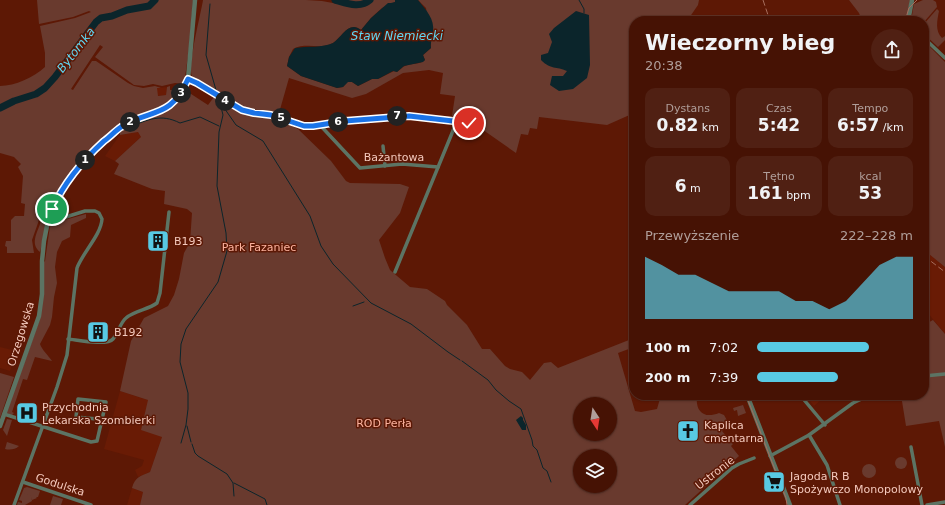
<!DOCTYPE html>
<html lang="pl">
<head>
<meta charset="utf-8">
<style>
	:root { --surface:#461204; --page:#502013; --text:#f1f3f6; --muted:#b09e9a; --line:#5e3226; --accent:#58c9e3 }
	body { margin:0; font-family:"DejaVu Sans",sans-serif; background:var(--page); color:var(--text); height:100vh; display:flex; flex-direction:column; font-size:15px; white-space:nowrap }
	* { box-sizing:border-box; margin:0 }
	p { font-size:13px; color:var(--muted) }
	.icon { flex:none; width:22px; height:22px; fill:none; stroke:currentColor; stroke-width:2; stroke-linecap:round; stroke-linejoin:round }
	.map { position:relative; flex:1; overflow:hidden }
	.details { position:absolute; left:629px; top:16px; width:300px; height:384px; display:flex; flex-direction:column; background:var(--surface); border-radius:16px; box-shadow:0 1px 3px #0004,0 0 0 1px var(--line) }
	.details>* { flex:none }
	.needle { width:26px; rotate:168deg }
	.fabs { position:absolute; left:573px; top:397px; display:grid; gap:8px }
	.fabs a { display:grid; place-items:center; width:44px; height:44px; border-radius:50%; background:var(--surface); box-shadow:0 1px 3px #0004,0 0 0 1px var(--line); font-size:20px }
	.pin { position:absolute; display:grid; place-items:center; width:34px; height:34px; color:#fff; margin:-17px; border:2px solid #fff; border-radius:50%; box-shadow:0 1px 4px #0007 }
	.km { position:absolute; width:20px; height:20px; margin:-10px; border-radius:50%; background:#222; color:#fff; font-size:11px; line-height:20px; text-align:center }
	.round { display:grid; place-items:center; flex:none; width:42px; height:42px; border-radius:21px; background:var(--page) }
	.headline { display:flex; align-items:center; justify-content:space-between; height:68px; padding:0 16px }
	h1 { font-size:22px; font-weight:700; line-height:30px }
	.figures { display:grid; grid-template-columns:repeat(3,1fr); gap:6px; height:68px; padding:4px 16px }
	.figures div { display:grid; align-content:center; border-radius:10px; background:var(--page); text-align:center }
	.figures b { font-size:17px; font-weight:700 }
	.figures small { font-size:11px; font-weight:400 }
	.figures p { font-size:11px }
	.chart { height:112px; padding:8px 16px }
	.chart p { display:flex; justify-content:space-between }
	.chart svg { width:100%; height:72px; margin-top:4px; fill:var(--accent); opacity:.7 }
	ul { padding:0 16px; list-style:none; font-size:13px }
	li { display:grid; grid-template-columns:64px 48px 1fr; align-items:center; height:30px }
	li i { height:10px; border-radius:5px; background:var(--accent) }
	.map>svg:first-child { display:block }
</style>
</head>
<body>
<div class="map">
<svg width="945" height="505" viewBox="0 0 945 505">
	<rect width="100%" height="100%" fill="#5d1805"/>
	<g fill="#691b05">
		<polygon points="167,87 166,95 157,96 157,88"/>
		<polygon points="138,132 141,137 115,161 105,156 120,135"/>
		<polygon points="924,250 945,267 945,334 924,308"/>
		<polygon points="0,347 16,351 10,371 0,368"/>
		<polygon points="120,391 148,400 162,437 150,472 138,477 135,470 142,466 144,460 104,449"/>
		<polygon points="805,395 830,395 825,401 822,399 814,406"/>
		<polygon points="132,488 143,492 140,505 127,505"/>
	</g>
	<g fill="#693a2e" fill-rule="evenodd">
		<path d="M37,0H154L148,5L129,8L113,14L98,17L95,19L94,25L54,77L41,91L31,96L14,100L0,107V86C15,86 34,77 45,67V53L40,26L75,18L91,12L89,11L73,17L39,24Z"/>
		<path d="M157,0H193L189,49L184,84L175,83L162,86L153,84L144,86L134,85L95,57L103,47L100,45L71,89L73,90L92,61H96L128,83L134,86L143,88L155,86L161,88H157L158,96L166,95L167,87L170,86V90H174L175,85H184L183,90L162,110L130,121L89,154L53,203L40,252C30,244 37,233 40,224C42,219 42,213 43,208L42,207L38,223L32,240L34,253H7V247L5,246L6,241H11V220L15,216H24L25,204L21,203L23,176L18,167L21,164L14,157L0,153V109L14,102L41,92L56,78L80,45L98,23L102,20L119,16L129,11L147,9L155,4Z"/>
		<path d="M203,0H306L322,1L349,6H367L371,0H395V2L382,8L371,18L361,30C349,20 342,37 333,43C321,50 306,42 293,49L289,57L287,66L301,76L337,88L343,87L348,81L352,82L358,86L372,79H378L394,71L397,72C400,70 402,67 405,66C412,63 419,65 425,60L423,55L431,48V40L426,8L418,0H699L698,5L687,21H634V113L607,125L539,117L537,129L530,128L528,135L521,134L516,153L476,125L466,119L452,116L455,96L440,94L443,73L429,70L403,73L366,94L352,98L289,78L279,113L286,117L284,122L298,129L331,161L346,181L350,183L400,184L409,187L400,213L379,240L385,258L390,270L410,287L427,289L445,301L447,305L467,325L482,349H490L505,366L510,369L522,372L530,380L544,363L551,362L558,368L634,338V347L618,353L635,411L641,412L657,409L661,395H697C695,412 704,419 719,413L724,415L729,424L722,431L733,444L731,446L739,456L685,505H140L143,492L132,488C135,477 140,476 150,472L162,437L141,430L148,400L120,391L131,341L144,318L168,306L174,295L179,279L184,253L190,242L192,213L187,209L164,204L165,191L152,189L114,174L119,164L115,161L141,137L138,132L120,135V131C134,121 148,121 161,114C171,108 179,100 188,92L208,105L214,97L218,98L221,95C215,90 195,80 192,76C187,67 201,13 203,0ZM580,404H610V434H580ZM686,423L690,424L689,428L692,429L691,433H687V436L683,435ZM580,456H610V486H580Z"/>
		<polygon points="342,0 368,0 359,4"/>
		<polygon points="849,0 910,0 906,21 862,21 859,13"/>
		<polygon points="923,0 933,0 936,2 937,7 924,22 911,21 914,4"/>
		<path d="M937,9L939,11C937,21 935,31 942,38L945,36V40L938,47L924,34V24Z"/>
		<polygon points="924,41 945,62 945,267 924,250"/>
		<path d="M86,214V218L71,225L70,237L62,241L57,252L55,267L57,283L54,297L52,317L50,325L40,344C42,350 48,355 52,361L35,357L27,380L23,379L12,412L14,413L12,415L7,413V411L40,319L44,262L45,261L50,226L61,222V221Z"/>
		<polygon points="933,320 945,334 945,447 939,421 906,426 901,395 924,395 924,325"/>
		<polygon points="0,373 14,377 0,418"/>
		<polygon points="743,405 746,413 738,416 737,410 734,411 733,408"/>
		<polygon points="7,419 12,420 7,436 3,430"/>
		<path d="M7,442L19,446C15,450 9,450 5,449Z"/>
		<circle cx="901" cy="463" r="6"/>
		<circle cx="869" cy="471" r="7"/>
		<polygon points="27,487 40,491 38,497 36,497 37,498 32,500 31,497 32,501 25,505 17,505 18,502 22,503 22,501 19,500 22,493 31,496 22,493 24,488"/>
		<polygon points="53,496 63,499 61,505 50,505"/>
	</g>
	<g fill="#0b252b">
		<path d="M395,0H418C426,10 435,19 433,32C433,38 430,42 431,48L423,55L425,60L423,62L404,66L397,72L393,71L378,79H372L358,86L352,82H348L343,87L337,88L301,76L287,66L289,57L295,48C307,46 323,48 333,43C342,37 349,20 361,30L371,18L388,3H391L395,2Z"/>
		<path d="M576,11L589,15L590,65L587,78L573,89L559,91L550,85L552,76H563L567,71C556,66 551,70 541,60V55L548,53L552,42L549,34L554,28Z"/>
		<polygon points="521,416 523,418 523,420 526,425 526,430 522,430 516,420"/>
	</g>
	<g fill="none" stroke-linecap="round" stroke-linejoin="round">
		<g stroke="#0b252b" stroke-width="1">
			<polyline points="579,0 584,9 584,13"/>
			<polyline points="210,4 206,55 216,90"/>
			<polyline points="220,102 236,125 263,141 310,216 321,246 333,264 371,303 411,324 448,352 460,360"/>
			<path d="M129,127C148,120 160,113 180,123L200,117L219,126"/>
			<polyline points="353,306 364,302"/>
			<polyline points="462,361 488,380 496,390 509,401 521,409 532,440 533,446 537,450 543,468 547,471 551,482"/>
			<polyline points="187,426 191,442"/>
			<polyline points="181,443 186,425 188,409 188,393 180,362 181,344 186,329 218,282 227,251 226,233 217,186 219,132 223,115 220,103"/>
			<polyline points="192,444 195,453 198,456 227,474 233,483 234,496"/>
			<polyline points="234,483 265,499 267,505"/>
		</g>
		<g stroke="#0b252b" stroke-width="7">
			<path d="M335,0C346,3 360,9 370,0"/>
			<polyline points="0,108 14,101 36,94 45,88 55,77 96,22 101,18 112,16 127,10 149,6 155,0"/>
		</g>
		<g stroke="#5c7464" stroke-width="3.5">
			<polyline points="924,38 945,58"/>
			<polyline points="188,79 197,83 242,110 254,113 271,115 304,126 313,126 333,122 409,116 453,121 461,120 473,126"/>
			<polyline points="319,124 360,168 402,164 438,167"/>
			<polyline points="383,146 385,166"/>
			<polyline points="395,272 457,121"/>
			<path d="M68,339C78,340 107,346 113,339C119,332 120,323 126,318C135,310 148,310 157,303L160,293L169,212"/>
			<polyline points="924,376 945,374"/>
			<polyline points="800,395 825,425"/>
			<polyline points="4,414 91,442 97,441 106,402 78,399 76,417 97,419 101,425"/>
			<polyline points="809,435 827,465 840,505"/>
			<polyline points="911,447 922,505"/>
			<polyline points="770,456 809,435 853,403 870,395"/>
			<polyline points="23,482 91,505"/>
			<path d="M14,505L57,387L67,355L77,268C83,252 101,235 102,219L99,213L95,211H85L53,221H48"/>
			<polyline points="690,505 732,468 739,464 754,458"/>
			<polyline points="927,505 945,502"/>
		</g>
		<g stroke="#5c7464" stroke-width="4.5">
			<polyline points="908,21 912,0"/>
			<polyline points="747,395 790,505"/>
			<polyline points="0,426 39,316 42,294 42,261 44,241 47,226 54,204 75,172 90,154 122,127 129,122 159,112 166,108 180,95 188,79 195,0"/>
		</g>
		<g stroke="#a66d5d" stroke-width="1">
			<polyline points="905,21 909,8 917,0"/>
			<polyline points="746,395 786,498 787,505"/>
		</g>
		<g stroke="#a66d5d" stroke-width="1" stroke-dasharray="6 3" stroke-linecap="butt">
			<polyline points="763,0 770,21"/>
			<polyline points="924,256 945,272"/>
		</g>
	</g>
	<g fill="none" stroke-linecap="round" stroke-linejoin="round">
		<g stroke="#fff" stroke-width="8">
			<path id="route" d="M52,209C64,183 83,160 104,141C110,137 115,131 121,127C151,108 170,120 188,79L197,83L242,110L254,113L271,115L304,126H313L345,121L409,116L453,121L461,120L469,123"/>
		</g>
		<use href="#route" stroke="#1a73e8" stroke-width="5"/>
	</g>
	<defs>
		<g id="building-square" transform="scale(1.15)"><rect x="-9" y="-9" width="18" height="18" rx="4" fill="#58c9e3" stroke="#5d1805"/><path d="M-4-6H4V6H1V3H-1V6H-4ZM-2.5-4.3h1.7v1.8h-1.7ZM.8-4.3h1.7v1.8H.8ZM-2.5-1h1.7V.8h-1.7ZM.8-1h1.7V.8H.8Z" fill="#111"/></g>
		<g id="hospital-square" transform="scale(1.15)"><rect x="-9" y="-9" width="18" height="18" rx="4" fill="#58c9e3" stroke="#5d1805"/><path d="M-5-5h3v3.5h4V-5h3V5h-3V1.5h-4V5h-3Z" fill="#111"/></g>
		<g id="church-square" transform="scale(1.15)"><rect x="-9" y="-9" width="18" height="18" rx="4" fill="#58c9e3" stroke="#5d1805"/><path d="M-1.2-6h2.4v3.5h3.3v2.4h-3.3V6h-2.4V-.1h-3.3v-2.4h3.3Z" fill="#111"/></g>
		<g id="supermarket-square" transform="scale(1.15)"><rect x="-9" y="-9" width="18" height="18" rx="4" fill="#58c9e3" stroke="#5d1805"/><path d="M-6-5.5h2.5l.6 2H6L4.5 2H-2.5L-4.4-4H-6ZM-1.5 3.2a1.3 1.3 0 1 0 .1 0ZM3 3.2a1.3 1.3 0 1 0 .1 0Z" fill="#111"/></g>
	</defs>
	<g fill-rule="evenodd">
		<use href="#building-square" x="158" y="241"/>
		<use href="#building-square" x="98" y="332"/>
		<use href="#hospital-square" x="27" y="413"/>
		<use href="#church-square" x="688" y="431"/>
		<use href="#supermarket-square" x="774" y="482"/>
	</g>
	<g text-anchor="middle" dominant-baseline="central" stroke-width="3" stroke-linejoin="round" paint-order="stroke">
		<g font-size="11" fill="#f4c9bd" stroke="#5d1805">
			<text x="394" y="157">Bażantowa</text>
			<text transform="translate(21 334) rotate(-73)">Orzegowska</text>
			<text transform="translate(715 473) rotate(-38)">Ustronie</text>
			<text transform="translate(60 485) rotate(18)">Godulska</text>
		</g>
		<g font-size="11" fill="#f4c9bd" stroke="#5d1805" text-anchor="start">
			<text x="174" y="241">B193</text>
			<text x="114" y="332">B192</text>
			<text x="42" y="407">Przychodnia<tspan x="42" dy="13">Lekarska Szombierki</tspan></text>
			<text x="704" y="425">Kaplica<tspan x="704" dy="13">cmentarna</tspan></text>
			<text x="790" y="476">Jagoda R B<tspan x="790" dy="13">Spożywczo Monopolowy</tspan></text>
		</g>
		<g font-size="11" fill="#fbb29e" stroke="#5d1805">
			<text x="259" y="247">Park Fazaniec</text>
			<text x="384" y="423">ROD Perła</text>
		</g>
		<g font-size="12" font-style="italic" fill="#5fd8f4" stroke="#5d1805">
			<text x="397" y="36">Staw Niemiecki</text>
			<text transform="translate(76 50) rotate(-52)">Bytomka</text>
		</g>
	</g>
</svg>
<div class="fabs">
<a><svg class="needle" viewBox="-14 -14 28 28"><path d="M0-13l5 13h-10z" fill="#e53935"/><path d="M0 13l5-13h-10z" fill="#b09e9a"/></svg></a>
<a><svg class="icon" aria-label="layers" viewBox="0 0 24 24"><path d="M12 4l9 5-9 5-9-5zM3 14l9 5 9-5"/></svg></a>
</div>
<div class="pin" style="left:52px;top:209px;background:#1e9e55"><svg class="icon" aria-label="arrive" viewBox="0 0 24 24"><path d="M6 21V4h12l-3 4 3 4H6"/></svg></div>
<div class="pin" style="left:469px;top:123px;background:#d93025"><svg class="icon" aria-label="check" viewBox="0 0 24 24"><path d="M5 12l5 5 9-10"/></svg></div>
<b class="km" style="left:85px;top:160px">1</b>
<b class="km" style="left:130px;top:122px">2</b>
<b class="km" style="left:181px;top:93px">3</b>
<b class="km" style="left:225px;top:101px">4</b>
<b class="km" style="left:281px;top:118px">5</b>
<b class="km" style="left:338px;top:122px">6</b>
<b class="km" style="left:397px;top:116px">7</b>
<section class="details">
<div class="headline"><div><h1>Wieczorny bieg</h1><p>20:38</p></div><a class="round"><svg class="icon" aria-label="share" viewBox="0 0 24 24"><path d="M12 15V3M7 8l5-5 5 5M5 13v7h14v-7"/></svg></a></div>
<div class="figures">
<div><p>Dystans</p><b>0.82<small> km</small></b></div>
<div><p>Czas</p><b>5:42</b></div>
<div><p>Tempo</p><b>6:57<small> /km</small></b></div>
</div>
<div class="figures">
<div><b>6<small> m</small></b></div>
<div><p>Tętno</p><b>161<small> bpm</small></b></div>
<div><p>kcal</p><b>53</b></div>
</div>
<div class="chart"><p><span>Przewyższenie</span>222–228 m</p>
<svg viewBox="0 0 160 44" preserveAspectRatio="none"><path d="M0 44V6L10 11L20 17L30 17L40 22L50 27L60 27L70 27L80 27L90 33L100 33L110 38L120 33L130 22L140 11L150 6L160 6V44z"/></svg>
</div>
<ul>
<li><b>100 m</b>7:02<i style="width:72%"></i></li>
<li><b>200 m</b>7:39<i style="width:52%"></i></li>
</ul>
</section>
</div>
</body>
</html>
